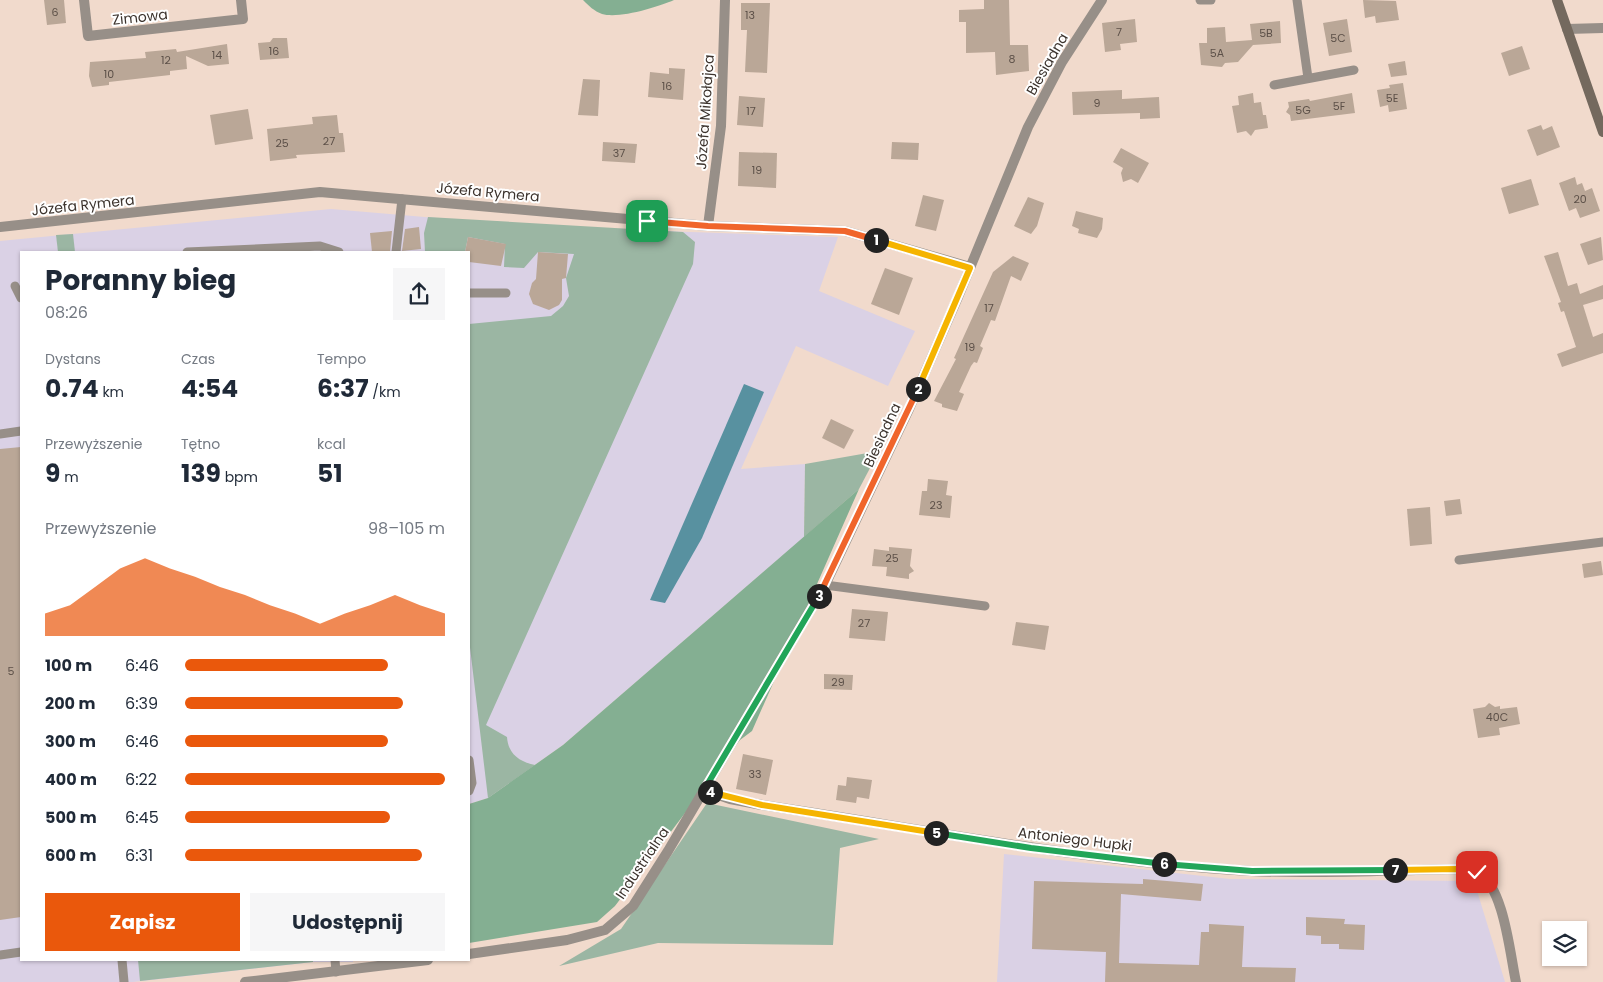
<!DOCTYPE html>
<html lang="pl">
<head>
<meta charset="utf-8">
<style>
	:root { --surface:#fff; --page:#f6f6f7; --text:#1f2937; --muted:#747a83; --accent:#ea580c }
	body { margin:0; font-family:Poppins,sans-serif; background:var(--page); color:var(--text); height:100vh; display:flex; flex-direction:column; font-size:19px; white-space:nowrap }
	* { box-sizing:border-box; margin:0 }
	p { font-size:16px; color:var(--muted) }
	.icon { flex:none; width:28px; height:28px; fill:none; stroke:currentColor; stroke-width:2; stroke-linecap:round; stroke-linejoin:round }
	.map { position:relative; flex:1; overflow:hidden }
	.drawer { position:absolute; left:20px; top:251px; width:450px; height:710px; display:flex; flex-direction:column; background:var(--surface); border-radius:0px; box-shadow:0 1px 4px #0004 }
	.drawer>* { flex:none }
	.fabs { position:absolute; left:1542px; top:921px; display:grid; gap:10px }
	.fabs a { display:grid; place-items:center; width:45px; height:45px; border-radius:0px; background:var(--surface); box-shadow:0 1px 4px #0004; font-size:25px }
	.pin { position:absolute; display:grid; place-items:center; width:42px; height:42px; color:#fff; margin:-21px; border-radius:10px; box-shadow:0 2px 8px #0006 }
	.km { position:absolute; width:25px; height:25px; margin:-12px; border-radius:50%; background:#222; color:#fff; font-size:14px; line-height:25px; text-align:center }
	.round { display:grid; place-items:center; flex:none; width:52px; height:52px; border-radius:0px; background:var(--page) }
	.overview { display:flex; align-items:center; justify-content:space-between; height:85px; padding:0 25px }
	h1 { font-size:28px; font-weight:700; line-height:38px }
	.figures { display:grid; grid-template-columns:repeat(3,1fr); gap:8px; height:85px; padding:5px 25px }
	.figures div { display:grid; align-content:center }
	.figures b { font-size:25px; font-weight:700 }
	.figures small { font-size:14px; font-weight:400 }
	.figures p { font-size:14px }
	.chart { height:140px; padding:10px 25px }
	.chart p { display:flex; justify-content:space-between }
	.chart svg { width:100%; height:90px; margin-top:5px; fill:var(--accent); opacity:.7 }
	.action { display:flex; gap:10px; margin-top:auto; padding:10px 25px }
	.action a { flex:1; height:58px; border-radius:0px; background:var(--accent); color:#fff; font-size:20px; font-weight:700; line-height:58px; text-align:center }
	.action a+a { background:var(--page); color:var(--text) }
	ul { padding:0 25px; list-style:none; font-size:16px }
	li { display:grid; grid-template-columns:80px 60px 1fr; align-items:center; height:38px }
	li i { height:12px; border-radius:6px; background:var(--accent) }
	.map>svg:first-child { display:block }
</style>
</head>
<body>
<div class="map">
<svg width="1603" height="982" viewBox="0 0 1603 982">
	<rect width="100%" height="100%" fill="#f1dacc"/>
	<g fill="#dad1e5">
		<polygon points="331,209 544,227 838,237 819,291 915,331 888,386 796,346 741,469 805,464 804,537 563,745 488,798 469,804 469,252 21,252 21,960 353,960 353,962 313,962 133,982 0,982 0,241"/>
		<polygon points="1004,854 1230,879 1474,881 1505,982 997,982"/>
	</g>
	<g fill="#9bb6a3">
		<path d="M428,217L683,232L695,242L693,264L486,725L507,737C508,754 520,762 535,765L488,798L469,639V324L551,316L563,306L569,296L566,278L574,254L538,252L524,268L504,267L505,244L468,237L465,252H425L424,233Z"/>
		<polygon points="73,234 75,252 58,252 56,235"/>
		<polygon points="879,451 859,489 804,537 805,464"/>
		<polygon points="707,803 879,839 840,848 833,945 658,943 559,966 621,929"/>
		<polygon points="138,960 313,960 313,962 140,981"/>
	</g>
	<g fill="#84af92">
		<path d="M583,0H674C658,7 619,19 602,14C594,11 589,6 583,0Z"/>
		<polygon points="859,489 752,731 740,740 615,906 597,922 469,943 469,804 488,798 563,745"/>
	</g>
	<polygon fill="#5891a0" points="744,384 764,392 702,538 665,603 650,600"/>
	<g fill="#baa797">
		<polygon points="44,0 64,0 66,23 47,25"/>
		<polygon points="984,0 1009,0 1010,45 1028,45 1029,71 996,75 995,52 966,53 966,22 959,22 959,10 984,9"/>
		<polygon points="1363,0 1396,1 1399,20 1376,23 1375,16 1365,18"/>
		<polygon points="741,3 770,3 767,73 745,72 747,30 741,30"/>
		<polygon points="1135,19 1137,42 1120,44 1121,50 1105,52 1102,23"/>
		<polygon points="1347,19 1352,52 1329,56 1323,23"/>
		<polygon points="1280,21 1281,43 1253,45 1238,62 1225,63 1222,67 1201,65 1199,43 1207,43 1207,28 1225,27 1226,42 1252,40 1250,24"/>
		<polygon points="273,38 287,38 289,58 260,60 258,43 270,42"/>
		<polygon points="227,44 229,64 208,66 186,56 187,69 170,71 170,75 109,82 109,85 92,87 89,76 90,62 146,58 145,52 176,49 177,52"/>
		<polygon points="1522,46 1530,69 1509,76 1501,53"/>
		<polygon points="1405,61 1407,75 1391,77 1388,64"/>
		<polygon points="669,68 685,69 683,100 648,97 650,72 669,74"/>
		<polygon points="583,79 600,80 598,116 578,115"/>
		<polygon points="1403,83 1407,109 1389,112 1388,105 1380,107 1377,90 1390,88 1389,85"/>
		<polygon points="1122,90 1122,99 1159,97 1160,118 1140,119 1140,113 1073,115 1072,92"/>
		<polygon points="1253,93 1254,103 1261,102 1263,115 1266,115 1268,128 1255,130 1251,136 1246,131 1237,133 1232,106 1239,105 1238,96"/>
		<polygon points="1352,93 1355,113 1291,121 1290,115 1286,112 1289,107 1288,102 1309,99 1310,101"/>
		<polygon points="739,96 765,98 763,127 737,125"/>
		<polygon points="248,109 253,139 215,145 210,115"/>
		<polygon points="337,115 339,133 343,133 345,152 296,155 297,158 270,161 267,129 313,124 312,117"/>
		<polygon points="1541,125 1543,130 1552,126 1560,147 1537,156 1527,130"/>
		<polygon points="603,142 637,144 635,163 602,161"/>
		<polygon points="892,142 919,143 918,160 891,159"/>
		<polygon points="1121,148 1149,163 1138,183 1131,179 1123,182 1121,173 1123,168 1113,162"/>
		<polygon points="739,152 777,153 776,188 738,186"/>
		<polygon points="1575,177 1577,185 1582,183 1585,191 1592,188 1600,211 1580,218 1576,208 1569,211 1559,183"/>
		<polygon points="1531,179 1539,205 1509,214 1501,188"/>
		<polygon points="923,195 944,200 936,231 915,226"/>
		<polygon points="1028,197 1044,203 1037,226 1031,234 1014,226"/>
		<polygon points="1076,211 1103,218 1102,229 1097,238 1078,233 1079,229 1072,226"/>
		<polygon points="419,227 421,249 402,251 405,229"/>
		<polygon points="392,231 390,252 372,252 370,233"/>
		<polygon points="468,237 506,244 501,266 469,262 469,252 465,252"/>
		<polygon points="1601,237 1603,260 1588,265 1580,244"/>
		<polygon points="538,252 568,254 566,278 562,279 562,300 559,305 549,310 533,304 529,294 532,283 536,279"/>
		<polygon points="1558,252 1568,286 1577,283 1580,294 1603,285 1603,299 1583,305 1593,337 1603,333 1603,353 1562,367 1557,354 1576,347 1564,311 1561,312 1558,303 1561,302 1544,256"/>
		<polygon points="1013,256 1029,263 1021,281 1011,276 995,321 991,320 980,346 983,348 977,363 974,362 971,366 959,392 964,394 957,411 942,407 942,404 934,401 956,359 954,358 993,272"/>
		<polygon points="885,268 913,278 899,315 871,304"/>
		<polygon points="831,419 854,430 844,449 822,438"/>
		<polygon points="21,447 21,917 0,920 0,449"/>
		<polygon points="928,479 948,481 946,495 952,496 950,518 919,515 922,491 927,491"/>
		<polygon points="1460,499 1462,514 1446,516 1444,501"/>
		<polygon points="1430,507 1432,544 1410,546 1407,509"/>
		<polygon points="889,547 912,549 910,566 914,571 909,574 909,579 886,576 887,567 872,566 874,549 889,551"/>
		<polygon points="1601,561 1603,575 1584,578 1582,564"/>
		<polygon points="852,609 888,612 885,641 849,638"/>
		<polygon points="1016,622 1049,626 1045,650 1012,645"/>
		<polygon points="824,674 853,675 852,690 824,689"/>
		<polygon points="1489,703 1495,707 1500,706 1500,709 1517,707 1520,724 1499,728 1500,735 1478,738 1473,709 1485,707"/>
		<polygon points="743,754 773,760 766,795 736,789"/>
		<polygon points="847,777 872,780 869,799 857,797 856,803 836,800 838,785 846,786"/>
		<polygon points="1143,879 1203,884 1201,901 1121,894 1119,963 1199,965 1201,932 1209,932 1209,924 1244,926 1242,967 1296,968 1295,982 1105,982 1106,952 1032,949 1034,881 1143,884"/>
		<polygon points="1306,917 1345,919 1344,924 1365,925 1364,950 1339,949 1339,944 1321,944 1321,936 1306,935"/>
	</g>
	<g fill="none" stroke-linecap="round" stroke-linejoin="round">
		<g stroke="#978f88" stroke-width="9">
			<polyline points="1200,0 1211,0"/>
			<polyline points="1297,0 1308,78"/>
			<polyline points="1274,85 1354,70"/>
			<polyline points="187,252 320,246 339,252"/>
			<polyline points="396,252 402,199"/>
			<polyline points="15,286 21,298"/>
			<polyline points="469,293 506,293"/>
			<polyline points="0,434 21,431"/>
			<polyline points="1459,560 1603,542"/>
			<polyline points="825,585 985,606"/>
			<polyline points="469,760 472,783 469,791"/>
			<polyline points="0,955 21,952"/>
			<polyline points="122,960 124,982"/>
			<polyline points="335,960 336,972"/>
		</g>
		<g stroke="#978f88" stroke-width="10">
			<polyline points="84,0 88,36 243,19 241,0"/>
			<polyline points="1567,29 1603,28"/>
			<polyline points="708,226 721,126 725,0"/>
			<polyline points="0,227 320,192 708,226 845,231 970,267"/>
			<path d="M704,790L730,799L762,805C924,829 1086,862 1251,871C1319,874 1390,870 1458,869C1464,870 1472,870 1478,873C1504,886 1510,955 1516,982"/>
			<polyline points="469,954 567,940 605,930 633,906 668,851 825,585 909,409 958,297 1028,127 1062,62 1102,0"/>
			<polyline points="245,982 428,960"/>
		</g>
		<polyline stroke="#74695e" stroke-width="10" points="1557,0 1603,132"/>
	</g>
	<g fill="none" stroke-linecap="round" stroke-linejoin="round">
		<g stroke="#fff" stroke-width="10">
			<polyline id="split-1" points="647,221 708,226 845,231 876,240"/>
		</g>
		<g stroke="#fff" stroke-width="10">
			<polyline id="split-2" points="876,240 970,268 918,389"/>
		</g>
		<g stroke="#fff" stroke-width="10">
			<polyline id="split-3" points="819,596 918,389"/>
		</g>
		<g stroke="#fff" stroke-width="10">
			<polyline id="split-4" points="710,792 704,790 819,596"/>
		</g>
		<g stroke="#fff" stroke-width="10">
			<polyline id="split-5" points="710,792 762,805 936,833"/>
		</g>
		<g stroke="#fff" stroke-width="10">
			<polyline id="split-6" points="936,833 1031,848 1164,864"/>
		</g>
		<g stroke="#fff" stroke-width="10">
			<polyline id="split-7" points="1164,864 1252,871 1395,870"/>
		</g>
		<g stroke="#fff" stroke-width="10">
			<polyline id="split-8" points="1395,870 1458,869 1477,872"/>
		</g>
		<use href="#split-1" stroke="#f0652b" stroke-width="6"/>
		<use href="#split-2" stroke="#f5b400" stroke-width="6"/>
		<use href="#split-3" stroke="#f0652b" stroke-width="6"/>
		<use href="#split-4" stroke="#22a559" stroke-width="6"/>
		<use href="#split-5" stroke="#f5b400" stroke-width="6"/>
		<use href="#split-6" stroke="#22a559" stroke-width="6"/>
		<use href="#split-7" stroke="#22a559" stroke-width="6"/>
		<use href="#split-8" stroke="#f5b400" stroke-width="6"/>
	</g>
	<g text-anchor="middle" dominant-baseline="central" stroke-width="4" stroke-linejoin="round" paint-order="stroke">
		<g font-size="11" fill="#5c5048">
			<text x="55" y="12">6</text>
			<text x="750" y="15">13</text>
			<text x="1119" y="32">7</text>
			<text x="1266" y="33">5B</text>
			<text x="1338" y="38">5C</text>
			<text x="274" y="51">16</text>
			<text x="1217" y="53">5A</text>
			<text x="217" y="55">14</text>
			<text x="1012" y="59">8</text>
			<text x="166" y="60">12</text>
			<text x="109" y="74">10</text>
			<text x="667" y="86">16</text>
			<text x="1392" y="98">5E</text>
			<text x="1097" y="103">9</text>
			<text x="1339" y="106">5F</text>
			<text x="1303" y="110">5G</text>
			<text x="751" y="111">17</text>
			<text x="329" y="141">27</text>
			<text x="282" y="143">25</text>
			<text x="619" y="153">37</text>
			<text x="757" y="170">19</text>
			<text x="1580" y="199">20</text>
			<text x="989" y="308">17</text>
			<text x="970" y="347">19</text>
			<text x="936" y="505">23</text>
			<text x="892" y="558">25</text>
			<text x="864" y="623">27</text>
			<text x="11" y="671">5</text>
			<text x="838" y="682">29</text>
			<text x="1497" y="717">40C</text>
			<text x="755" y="774">33</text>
		</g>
		<g font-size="14" fill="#3c332d" stroke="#fff">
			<text transform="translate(140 17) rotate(-6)">Zimowa</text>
			<text transform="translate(1047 64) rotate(-60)">Biesiadna</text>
			<text transform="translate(705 112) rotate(-86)">Józefa Mikołajca</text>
			<text transform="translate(488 192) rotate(5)">Józefa Rymera</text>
			<text transform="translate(83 205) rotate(-6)">Józefa Rymera</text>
			<text transform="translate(882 435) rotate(-65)">Biesiadna</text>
			<text transform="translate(1075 839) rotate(7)">Antoniego Hupki</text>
			<text transform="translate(642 863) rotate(-56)">Industrialna</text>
		</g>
	</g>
</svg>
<div class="fabs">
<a><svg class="icon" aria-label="layers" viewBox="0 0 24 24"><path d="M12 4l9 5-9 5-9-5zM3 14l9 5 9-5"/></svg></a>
</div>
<div class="pin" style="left:647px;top:221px;background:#1e9e55"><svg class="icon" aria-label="arrive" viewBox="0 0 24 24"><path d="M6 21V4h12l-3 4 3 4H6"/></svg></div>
<div class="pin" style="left:1477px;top:872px;background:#d93025"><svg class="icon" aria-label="check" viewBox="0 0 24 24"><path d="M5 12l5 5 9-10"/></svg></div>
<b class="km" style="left:876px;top:240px">1</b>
<b class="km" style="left:918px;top:389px">2</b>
<b class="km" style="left:819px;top:596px">3</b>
<b class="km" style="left:710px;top:792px">4</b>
<b class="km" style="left:936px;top:833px">5</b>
<b class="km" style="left:1164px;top:864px">6</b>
<b class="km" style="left:1395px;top:870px">7</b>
<section class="drawer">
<div class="overview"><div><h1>Poranny bieg</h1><p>08:26</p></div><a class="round"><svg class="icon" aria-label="share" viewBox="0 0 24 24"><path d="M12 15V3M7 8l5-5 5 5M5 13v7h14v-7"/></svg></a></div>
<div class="figures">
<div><p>Dystans</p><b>0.74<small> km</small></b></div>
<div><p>Czas</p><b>4:54</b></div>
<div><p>Tempo</p><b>6:37<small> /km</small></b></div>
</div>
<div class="figures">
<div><p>Przewyższenie</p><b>9<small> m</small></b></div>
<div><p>Tętno</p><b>139<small> bpm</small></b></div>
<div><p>kcal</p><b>51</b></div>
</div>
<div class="chart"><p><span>Przewyższenie</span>98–105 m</p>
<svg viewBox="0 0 160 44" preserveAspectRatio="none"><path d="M0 44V33L10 29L20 20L30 11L40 6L50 11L60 15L70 20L80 24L90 29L100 33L110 38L120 33L130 29L140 24L150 29L160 33V44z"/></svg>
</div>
<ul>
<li><b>100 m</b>6:46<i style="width:78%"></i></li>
<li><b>200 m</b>6:39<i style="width:84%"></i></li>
<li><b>300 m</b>6:46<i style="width:78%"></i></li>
<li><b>400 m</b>6:22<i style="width:100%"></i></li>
<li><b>500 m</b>6:45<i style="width:79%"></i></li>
<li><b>600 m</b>6:31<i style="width:91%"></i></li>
</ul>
<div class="action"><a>Zapisz</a><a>Udostępnij</a></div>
</section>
</div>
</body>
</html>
